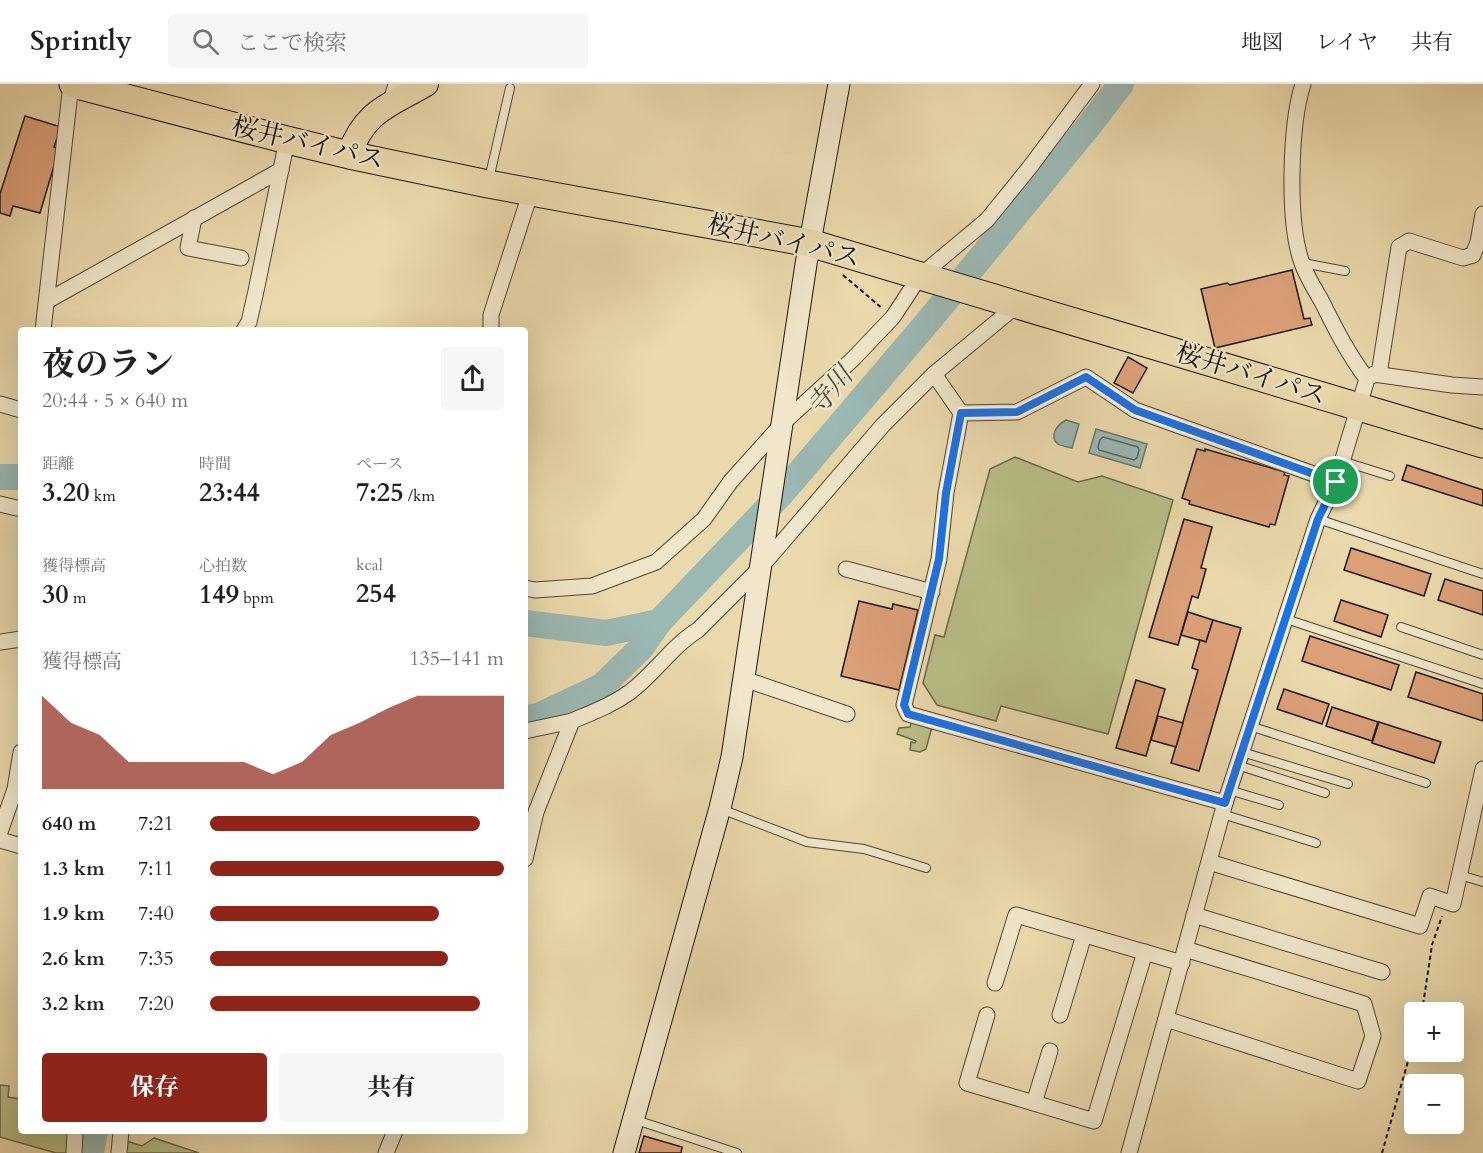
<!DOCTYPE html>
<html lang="ja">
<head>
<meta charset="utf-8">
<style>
	:root { --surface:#fff; --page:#f6f6f6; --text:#202124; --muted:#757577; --line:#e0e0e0; --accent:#8f2418 }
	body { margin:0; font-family:Cardo,"Noto Serif JP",serif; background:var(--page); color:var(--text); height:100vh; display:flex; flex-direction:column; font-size:22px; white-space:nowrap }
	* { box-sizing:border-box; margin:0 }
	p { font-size:20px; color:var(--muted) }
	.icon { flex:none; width:33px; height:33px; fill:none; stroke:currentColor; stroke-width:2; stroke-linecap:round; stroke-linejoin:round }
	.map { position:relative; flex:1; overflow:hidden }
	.drawer { position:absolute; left:18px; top:243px; width:510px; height:807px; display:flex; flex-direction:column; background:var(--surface); border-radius:6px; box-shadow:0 6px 24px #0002 }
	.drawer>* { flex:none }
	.controls { position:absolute; left:1404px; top:918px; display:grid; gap:12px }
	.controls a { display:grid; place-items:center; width:60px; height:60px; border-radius:6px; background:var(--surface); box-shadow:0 6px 24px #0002; font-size:30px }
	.pin { position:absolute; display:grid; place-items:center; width:51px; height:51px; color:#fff; margin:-26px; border:3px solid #fff; border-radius:50%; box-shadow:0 2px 6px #0007 }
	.round { display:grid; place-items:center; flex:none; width:63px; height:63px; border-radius:6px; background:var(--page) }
	.head { display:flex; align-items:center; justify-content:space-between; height:102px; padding:0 24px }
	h1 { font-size:33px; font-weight:700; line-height:45px }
	.stats { display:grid; grid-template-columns:repeat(3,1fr); gap:9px; height:102px; padding:6px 24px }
	.stats div { display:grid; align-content:center }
	.stats b { font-size:26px; font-weight:700 }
	.stats small { font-size:16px; font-weight:400 }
	.stats p { font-size:16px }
	.chart { height:168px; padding:12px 24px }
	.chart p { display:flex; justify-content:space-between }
	.chart svg { width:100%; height:108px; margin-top:6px; fill:var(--accent); opacity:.7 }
	.action { display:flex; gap:12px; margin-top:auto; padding:12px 24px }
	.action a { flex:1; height:69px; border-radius:6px; background:var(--accent); color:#fff; font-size:24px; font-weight:700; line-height:69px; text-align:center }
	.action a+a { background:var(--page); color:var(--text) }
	ul { padding:0 24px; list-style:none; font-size:20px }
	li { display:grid; grid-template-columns:96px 72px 1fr; align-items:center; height:45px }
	li i { height:15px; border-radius:8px; background:var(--accent) }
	header { display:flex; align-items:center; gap:36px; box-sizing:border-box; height:84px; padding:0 30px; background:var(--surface); border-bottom:2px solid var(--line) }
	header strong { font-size:28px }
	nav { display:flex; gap:33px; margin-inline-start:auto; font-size:21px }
	.search { width:420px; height:54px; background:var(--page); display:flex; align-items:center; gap:15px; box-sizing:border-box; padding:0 21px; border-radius:6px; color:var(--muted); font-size:22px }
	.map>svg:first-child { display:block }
</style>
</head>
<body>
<header>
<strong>Sprintly</strong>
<div class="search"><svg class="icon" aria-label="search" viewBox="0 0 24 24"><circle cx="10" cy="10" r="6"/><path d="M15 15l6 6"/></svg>ここで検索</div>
<nav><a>地図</a><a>レイヤ</a><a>共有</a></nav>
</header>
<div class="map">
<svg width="1483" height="1069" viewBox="0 0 1483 1069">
	<rect width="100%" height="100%" fill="#ead9ac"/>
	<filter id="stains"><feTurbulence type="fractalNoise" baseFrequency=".00333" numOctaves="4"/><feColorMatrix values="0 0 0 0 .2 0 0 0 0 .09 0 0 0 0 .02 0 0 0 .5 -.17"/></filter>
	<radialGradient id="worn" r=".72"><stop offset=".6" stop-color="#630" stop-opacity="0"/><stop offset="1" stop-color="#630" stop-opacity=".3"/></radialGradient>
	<g fill="#babe87" stroke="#6c6a4a" stroke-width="1.5">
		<polygon points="1015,373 1078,398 1102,392 1173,416 1108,650 1001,622 996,637 937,621 923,599 935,551 944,553 990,385"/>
		<polygon points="912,636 932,643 926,665 920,668 910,666 911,658 915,659 916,657 897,650 899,644 910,643"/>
		<polygon points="0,1001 9,1002 8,1013 21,1015 21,1047 69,1047 70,1069 56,1069 0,1053"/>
		<polygon points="154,1054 199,1069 122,1069 124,1056 142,1062"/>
	</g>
	<g fill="#9bb8b3" stroke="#697771" stroke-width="1.5">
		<path d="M1066,336L1079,340L1072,364C1068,363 1061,362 1058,360C1048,352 1058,340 1066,336Z"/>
		<polygon points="1096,345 1147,360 1140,384 1089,369"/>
	</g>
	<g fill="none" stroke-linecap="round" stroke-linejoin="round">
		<polygon stroke="#5c6660" stroke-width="1.5" points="1103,353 1138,363 1139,366 1137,374 1134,376 1099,366 1098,363 1100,356"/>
		<g stroke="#9bb8b3" stroke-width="26">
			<polyline points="0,393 21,393"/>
			<polyline points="525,539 606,549 659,538"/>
			<polyline points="525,634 538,632 602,602 641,564 659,538 782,409 931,234 1088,43 1121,0"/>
			<polyline points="91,1069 95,1047"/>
		</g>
	</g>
	<g fill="#dca079" stroke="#1e150d" stroke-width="1.5">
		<polygon points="25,32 61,43 54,63 59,65 40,129 13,122 10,132 0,129 0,110"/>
		<polygon points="1292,186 1304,235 1310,234 1312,241 1215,264 1201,205 1227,199 1230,201"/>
		<polygon points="1128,273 1147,284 1133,309 1114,299"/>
		<polygon points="1197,365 1205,367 1205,365 1285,388 1284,391 1289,392 1275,441 1270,440 1269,443 1189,420 1190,417 1182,414"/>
		<polygon points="1407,381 1483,406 1483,422 1402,396"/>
		<polygon points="1184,435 1212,443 1201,484 1206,485 1198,514 1192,512 1178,561 1149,553"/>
		<polygon points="1351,464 1431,490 1424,512 1344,486"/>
		<polygon points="1445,495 1483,507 1483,531 1438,516"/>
		<polygon points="1341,516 1388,531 1381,553 1334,537"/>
		<polygon points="859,517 892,525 893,520 918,526 899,606 841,592"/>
		<polygon points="1188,528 1213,536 1206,558 1181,551"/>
		<polygon points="1213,536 1241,544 1199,687 1171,679 1198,586 1192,584 1200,556 1206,558"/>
		<polygon points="1310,552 1399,581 1391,606 1302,577"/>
		<polygon points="1416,588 1483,610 1483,637 1408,613"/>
		<polygon points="1136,596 1165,605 1146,672 1116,664"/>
		<polygon points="1284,605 1329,620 1322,640 1277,625"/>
		<polygon points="1332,623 1378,638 1372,657 1326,642"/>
		<polygon points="1158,632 1183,639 1176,663 1151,656"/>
		<polygon points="1379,638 1441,658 1434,679 1372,659"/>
		<polygon points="644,1052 682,1063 681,1069 639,1069"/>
	</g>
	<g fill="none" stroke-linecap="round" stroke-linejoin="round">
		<g stroke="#514635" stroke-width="10">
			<g id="lane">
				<polyline points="489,95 510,4"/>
				<polyline points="1303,179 1345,187"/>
				<polyline points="1342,377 1390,392"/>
				<polyline points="1318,435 1483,490"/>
				<polyline points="1286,535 1483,600"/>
				<polyline points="1401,543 1483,571"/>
				<polyline points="1250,642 1426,699"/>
				<polyline points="1242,668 1348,700"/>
				<polyline points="1237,681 1325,709"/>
				<polyline points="1229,706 1279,721"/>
				<polyline points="721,725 807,758 864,765 926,784"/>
				<polyline points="1222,730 1316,759"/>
				<polyline points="1460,791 1483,798"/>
				<polyline points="636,1036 737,1069"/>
			</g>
		</g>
		<g stroke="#514635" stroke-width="17">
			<g id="street">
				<polyline points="390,21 396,0"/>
				<polyline points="194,134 188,164 241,174"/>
				<polyline points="47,217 281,86"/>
				<polyline points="43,246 71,0"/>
				<polyline points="244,246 249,238 256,207 287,56"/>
				<polyline points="491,246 491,231 531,107"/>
				<polyline points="934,290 1017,221"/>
				<polyline points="1379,290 1399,163 1409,157 1463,174 1473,171 1478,158 1483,130"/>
				<polyline points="1372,292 1374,290 1452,301 1483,303"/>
				<polyline points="0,320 21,326"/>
				<polyline points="0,420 21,425"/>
				<polyline points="846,485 932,508"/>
				<polyline points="525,504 535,506 592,502 656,478 704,435 731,397 783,339 853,275 893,233 920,192 987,136 1030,83 1092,0"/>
				<polyline points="0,558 21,555"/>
				<polyline points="744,595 847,630"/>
				<polyline points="525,647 572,637"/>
				<polyline points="1225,719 908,630 904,621 939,475 946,409 961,329 1017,328 1086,293 1135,326 1336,398"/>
				<polyline points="0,748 15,705 21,668"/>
				<polyline points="0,756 21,762"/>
				<path d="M525,775L536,728L572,637C593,628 612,621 630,608C655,589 672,562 698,546L760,484L883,341L934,290L961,329"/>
				<polyline points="1209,778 1420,842 1430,812 1453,820 1483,685"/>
				<polyline points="1194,831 1382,888"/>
				<polyline points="995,899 1016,831 1182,879"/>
				<polyline points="987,931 967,999 1094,1037 1145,868"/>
				<polyline points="1060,931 1084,851"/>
				<polyline points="1166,935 1358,997 1373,952 1364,920 1185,865"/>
				<polyline points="1034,1019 1050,967"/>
				<polyline points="74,1069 75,1047"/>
				<polyline points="119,1069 121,1047"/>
				<polyline points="386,1069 395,1047"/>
				<path d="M1129,1069L1225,719L1318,435L1336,398L1367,295C1348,270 1335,244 1321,216C1314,204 1306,191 1302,179C1287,138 1290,41 1303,0"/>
			</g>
		</g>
		<g stroke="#1e150d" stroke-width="23">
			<polyline id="secondary" points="624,1069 720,724 732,673 806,180 839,0"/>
		</g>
		<g stroke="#1e150d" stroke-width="26">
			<path id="primary" d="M349,71C365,26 389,22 426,0"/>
		</g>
		<g stroke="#1e150d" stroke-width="29">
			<polyline id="highway" points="73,0 287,56 349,71 488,100 810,159 1483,360"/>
		</g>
		<g stroke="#1e150d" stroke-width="2" stroke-dasharray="4.5 3" stroke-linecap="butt">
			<polyline points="843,191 883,225"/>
			<polyline points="1422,928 1432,861 1442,832"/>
			<polyline points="1382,1069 1414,956"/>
		</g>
		<use href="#lane" stroke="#f1e6c9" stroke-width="8"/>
		<use href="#street" stroke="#f1e6c9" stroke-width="15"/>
		<use href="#secondary" stroke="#f1e6c9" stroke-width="21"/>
		<use href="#primary" stroke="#ead9ac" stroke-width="24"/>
		<use href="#highway" stroke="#ead9ac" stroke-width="27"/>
	</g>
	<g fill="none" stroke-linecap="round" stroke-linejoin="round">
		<g stroke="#fff" stroke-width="12">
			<polygon id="route" points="1086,293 1135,326 1336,398 1318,435 1225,719 908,630 904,621 939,475 946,409 961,329 1017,328"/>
		</g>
		<use href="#route" stroke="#1a73e8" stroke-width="8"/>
	</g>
	<g text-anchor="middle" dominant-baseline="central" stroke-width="4.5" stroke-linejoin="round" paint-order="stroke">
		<g font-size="26" fill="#1e150d" stroke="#f1e6c9">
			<text transform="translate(308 59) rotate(13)">桜井バイパス</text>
			<text transform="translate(784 157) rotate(13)">桜井バイパス</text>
			<text transform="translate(1251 290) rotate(17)">桜井バイパス</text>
		</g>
		<g font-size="27" font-style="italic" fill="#4a4e47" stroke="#f1e6c9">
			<text transform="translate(830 307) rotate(-50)">寺川</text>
		</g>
	</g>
	<rect width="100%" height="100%" filter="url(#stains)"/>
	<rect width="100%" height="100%" fill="url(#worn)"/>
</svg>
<div class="controls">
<a>+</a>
<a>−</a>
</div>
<div class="pin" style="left:1336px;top:398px;background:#1e9e55"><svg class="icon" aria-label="arrive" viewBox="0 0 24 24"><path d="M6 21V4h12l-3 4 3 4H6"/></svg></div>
<section class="drawer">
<div class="head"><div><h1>夜のラン</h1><p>20:44 · 5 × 640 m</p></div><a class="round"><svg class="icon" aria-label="share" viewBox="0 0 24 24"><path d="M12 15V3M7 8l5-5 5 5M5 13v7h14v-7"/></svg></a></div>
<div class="stats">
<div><p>距離</p><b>3.20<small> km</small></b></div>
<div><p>時間</p><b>23:44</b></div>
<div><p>ペース</p><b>7:25<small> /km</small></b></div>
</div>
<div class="stats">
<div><p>獲得標高</p><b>30<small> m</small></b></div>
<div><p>心拍数</p><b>149<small> bpm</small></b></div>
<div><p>kcal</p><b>254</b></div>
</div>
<div class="chart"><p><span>獲得標高</span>135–141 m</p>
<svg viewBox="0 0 160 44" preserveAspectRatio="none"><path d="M0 44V6L10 17L20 22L30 33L40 33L50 33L60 33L70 33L80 38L90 33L100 22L110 17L120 11L130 6L140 6L150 6L160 6V44z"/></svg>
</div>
<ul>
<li><b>640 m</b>7:21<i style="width:92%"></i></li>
<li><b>1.3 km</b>7:11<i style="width:100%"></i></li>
<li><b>1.9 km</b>7:40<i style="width:78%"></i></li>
<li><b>2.6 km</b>7:35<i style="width:81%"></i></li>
<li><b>3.2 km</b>7:20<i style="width:92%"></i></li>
</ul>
<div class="action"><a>保存</a><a>共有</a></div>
</section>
</div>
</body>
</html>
